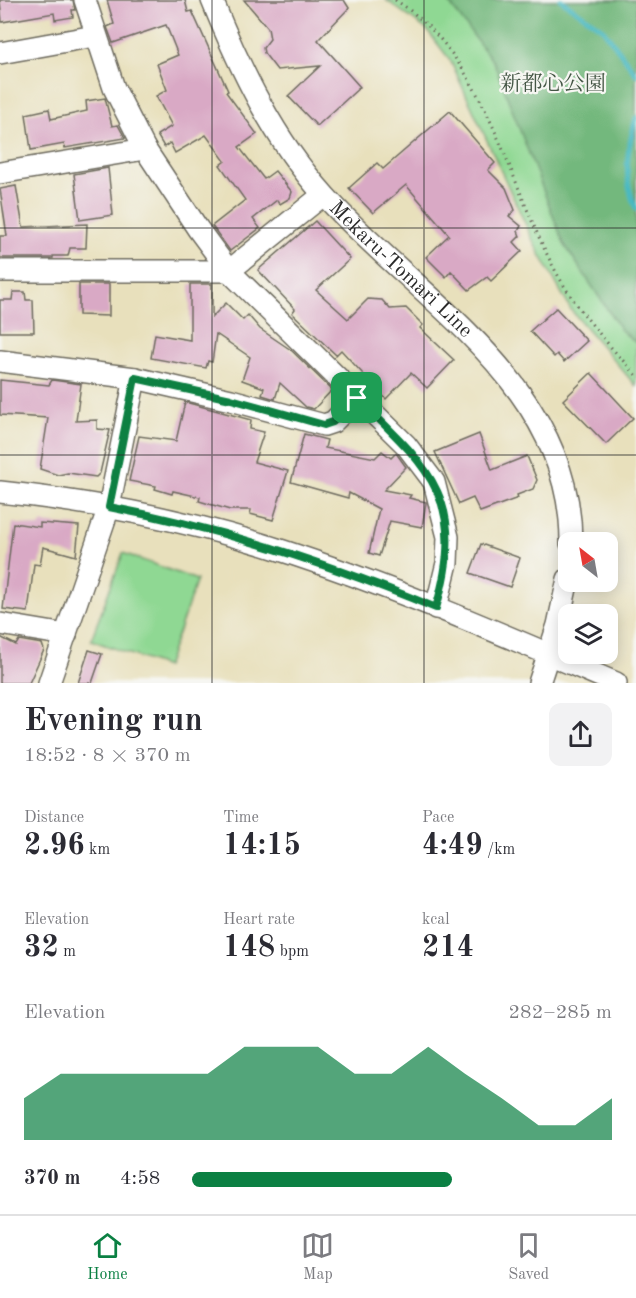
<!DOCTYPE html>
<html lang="en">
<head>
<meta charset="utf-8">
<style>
	:root { --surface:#fff; --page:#f2f2f3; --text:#2b2b33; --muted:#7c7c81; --line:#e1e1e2; --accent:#0b8043 }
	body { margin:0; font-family:"Old Standard TT","Noto Serif JP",serif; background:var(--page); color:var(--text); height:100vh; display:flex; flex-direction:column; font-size:22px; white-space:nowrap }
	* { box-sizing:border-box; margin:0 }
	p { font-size:20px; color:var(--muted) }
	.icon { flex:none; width:33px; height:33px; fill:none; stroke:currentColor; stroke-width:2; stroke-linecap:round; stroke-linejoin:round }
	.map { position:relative; height:683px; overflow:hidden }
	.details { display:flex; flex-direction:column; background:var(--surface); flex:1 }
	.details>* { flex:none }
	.needle { width:39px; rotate:329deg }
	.controls { position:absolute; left:558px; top:532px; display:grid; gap:12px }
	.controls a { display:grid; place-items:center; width:60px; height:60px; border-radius:12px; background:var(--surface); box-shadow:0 3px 15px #0003; font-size:30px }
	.pin { position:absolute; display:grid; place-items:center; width:51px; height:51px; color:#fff; margin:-26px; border-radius:12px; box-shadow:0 3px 9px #0006 }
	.round { display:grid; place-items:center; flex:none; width:63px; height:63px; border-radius:12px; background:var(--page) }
	.summary { display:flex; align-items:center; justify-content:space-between; height:102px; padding:0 24px }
	h1 { font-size:33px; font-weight:700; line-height:45px }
	.stats { display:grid; grid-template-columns:repeat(3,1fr); gap:9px; height:102px; padding:6px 24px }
	.stats div { display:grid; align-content:center }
	.stats b { font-size:30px; font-weight:700 }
	.stats small { font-size:16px; font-weight:400 }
	.stats p { font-size:16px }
	.chart { height:168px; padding:12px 24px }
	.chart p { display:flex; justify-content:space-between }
	.chart svg { width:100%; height:108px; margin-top:6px; fill:var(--accent); opacity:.7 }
	ul { padding:0 24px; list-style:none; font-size:20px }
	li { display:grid; grid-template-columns:96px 72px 1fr; align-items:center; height:45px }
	li i { height:15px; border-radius:8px; background:var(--accent) }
	.dock { display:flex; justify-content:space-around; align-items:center; height:84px; border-top:2px solid var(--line); background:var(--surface); font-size:16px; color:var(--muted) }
	.dock a { display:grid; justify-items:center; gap:3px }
	.dock .active { color:var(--accent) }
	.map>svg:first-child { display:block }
</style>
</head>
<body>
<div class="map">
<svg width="636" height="683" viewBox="0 0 636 683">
	<rect width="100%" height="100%" fill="#f6f6f2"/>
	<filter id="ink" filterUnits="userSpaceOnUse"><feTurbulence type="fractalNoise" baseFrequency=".0167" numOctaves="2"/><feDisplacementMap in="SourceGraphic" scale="12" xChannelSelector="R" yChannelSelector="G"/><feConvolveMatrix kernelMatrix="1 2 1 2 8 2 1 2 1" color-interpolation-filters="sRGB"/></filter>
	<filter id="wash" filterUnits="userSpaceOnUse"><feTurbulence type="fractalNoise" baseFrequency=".008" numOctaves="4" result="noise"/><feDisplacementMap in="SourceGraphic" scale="24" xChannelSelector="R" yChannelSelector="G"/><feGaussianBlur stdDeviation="1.35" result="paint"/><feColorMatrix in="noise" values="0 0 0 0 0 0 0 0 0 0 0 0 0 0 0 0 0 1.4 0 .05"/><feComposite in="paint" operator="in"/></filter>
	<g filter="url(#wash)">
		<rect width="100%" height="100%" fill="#e8e0bc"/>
		<g fill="#8fd893" stroke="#5d825f" stroke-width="1.5">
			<polygon points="386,0 636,0 636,386 571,310 536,247 450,60 427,30"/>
			<polygon points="123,553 197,580 166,667 91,640"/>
		</g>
		<polygon fill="#73b87d" stroke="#4f7254" stroke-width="1.5" points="447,0 636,0 636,343 621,330 564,244 494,63"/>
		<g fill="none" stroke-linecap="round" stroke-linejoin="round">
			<g stroke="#4ab9c2" stroke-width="5">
				<polyline points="561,0 603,29 636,74"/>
				<path d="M636,118C627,150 622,177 636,209"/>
			</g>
		</g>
		<g id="blocks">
			<g fill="#d9a9c5">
				<polygon points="0,0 73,0 75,10 72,10 73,17 55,20 54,13 2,22"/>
				<polygon points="107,0 185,0 188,12 192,11 228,91 226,92 257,134 239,147 264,179 275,171 292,192 290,198 280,204 277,200 253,219 260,228 230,251 212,226 245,200 220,165 225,161 206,135 175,153 170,143 164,147 157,135 172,126 156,96 167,90 157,64 178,55 166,25 113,43 107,27 114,24"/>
				<polygon points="244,0 344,0 349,8 318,40 360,87 317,126 288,96 320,66 277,70 264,53 263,48 270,39 268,28"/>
				<polygon points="105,98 112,126 118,125 125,138 65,148 64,144 31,150 26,114 49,109 51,119 87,111 86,101"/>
				<polygon points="450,111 495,163 488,170 506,188 515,210 509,216 521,226 518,231 520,236 514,242 522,251 491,281 487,277 469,290 451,271 446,277 426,257 449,235 406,185 373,213 349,188 377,163 383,169"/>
				<polygon points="108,168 113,215 80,220 74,174"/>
				<polygon points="16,186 23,227 87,224 86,248 70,248 68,256 53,256 53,258 0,258 0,236 7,236 0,189"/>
				<polygon points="315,221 350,259 316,290 348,319 368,299 382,300 390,309 406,308 423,325 420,328 454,360 427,388 411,373 386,399 341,350 336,355 292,313 295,309 258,270"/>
				<polygon points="79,284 109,284 109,316 79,315"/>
				<polygon points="190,284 212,284 212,317 226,303 243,320 248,315 260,329 291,350 332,390 314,409 306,407 280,383 275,399 262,395 264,388 242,380 250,357 216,334 212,362 208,361 206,368 151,358 155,334 190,340"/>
				<polygon points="13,292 25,292 26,300 33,300 34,332 0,332 0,300 12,300"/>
				<polygon points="556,308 587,341 564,362 557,354 554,357 530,331"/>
				<polygon points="591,373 633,418 606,444 563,400"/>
				<polygon points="0,380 49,385 52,380 81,384 76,421 97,420 97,429 110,430 100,473 96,477 68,473 58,475 40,469 48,418 0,415"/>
				<polygon points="185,402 251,420 250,429 264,432 254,462 288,471 273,520 250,514 251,510 230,510 199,501 200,497 173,491 172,494 155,489 156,486 129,481 139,436 176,441"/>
				<polygon points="304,434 327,440 325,448 375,458 382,451 391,458 396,453 406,467 384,490 411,495 409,498 426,502 422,527 390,521 379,556 369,553 379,509 349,493 348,498 291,482"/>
				<polygon points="479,434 492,470 527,456 537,480 533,489 517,495 518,498 480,512 473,498 459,504 435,452"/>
				<polygon points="13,523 40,527 40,523 79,526 76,556 43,547 40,565 34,564 28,612 3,609"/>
				<polygon points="481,544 520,558 510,587 470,573"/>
				<polygon points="0,637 16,645 19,640 42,644 44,650 29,683 0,683"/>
				<polygon points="89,650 102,654 92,683 78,683"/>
			</g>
		</g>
	</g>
	<g filter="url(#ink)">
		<use href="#blocks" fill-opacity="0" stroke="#6d6a5e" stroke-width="1.5"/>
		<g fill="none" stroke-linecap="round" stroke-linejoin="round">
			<g stroke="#6d6a5e" stroke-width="24">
				<g id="minor">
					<polyline points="85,0 114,88 145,149 198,229 229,271 406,445 434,482 448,537 447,563 436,608"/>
					<path id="s1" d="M212,0C240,69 274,140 325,196C419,301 572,384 571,543"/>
					<polyline points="0,53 95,36"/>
					<polyline points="0,173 145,149"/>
					<polyline points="0,271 229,271 323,195"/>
					<polyline points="0,361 135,378 231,400 324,425 333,422 357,398"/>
					<path d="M0,492C94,502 187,520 277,549C392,586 504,635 616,683"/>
					<polyline points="0,624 66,635"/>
					<polyline points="49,683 109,507 135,378"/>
					<polyline points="539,683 558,625 568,579"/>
				</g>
			</g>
			<path stroke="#6d6a5e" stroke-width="3" stroke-dasharray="1.5 4.5" stroke-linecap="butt" d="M395,0C486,56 507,181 555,270C576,309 606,342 636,375"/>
			<use href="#minor" stroke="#fff" stroke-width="21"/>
		</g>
	</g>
	<g fill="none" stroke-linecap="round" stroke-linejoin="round" filter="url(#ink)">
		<g stroke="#fff" stroke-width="12">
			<path id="route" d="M135,378L231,399L324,425L333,422L357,398C430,468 468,500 436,608C330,564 221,528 109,507Z"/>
		</g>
		<use href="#route" stroke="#0b8043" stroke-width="8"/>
	</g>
	<path fill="none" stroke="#2b2b2b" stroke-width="1.5" stroke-opacity="0.55" d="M212,0V683M424,0V683M0,228H636M0,455H636"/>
	<g text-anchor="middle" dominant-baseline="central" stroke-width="4.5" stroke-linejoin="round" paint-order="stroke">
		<g font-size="21" fill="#445645" stroke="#f6f6f2">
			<text x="553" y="84">新都心公園</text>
		</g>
		<g font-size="21" fill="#2b2b2b" stroke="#f6f6f2">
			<text stroke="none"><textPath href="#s1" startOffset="333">Mekaru-Tomari Line</textPath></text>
		</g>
	</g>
</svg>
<div class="controls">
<a><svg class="needle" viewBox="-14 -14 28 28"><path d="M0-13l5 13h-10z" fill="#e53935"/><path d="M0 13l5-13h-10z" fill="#7c7c81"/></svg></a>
<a><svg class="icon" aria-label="layers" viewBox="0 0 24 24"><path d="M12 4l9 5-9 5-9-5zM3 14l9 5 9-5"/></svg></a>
</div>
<div class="pin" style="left:357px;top:398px;background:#1e9e55"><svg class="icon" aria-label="arrive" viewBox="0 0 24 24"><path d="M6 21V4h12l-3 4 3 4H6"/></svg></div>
</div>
<section class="details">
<div class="summary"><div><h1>Evening run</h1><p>18:52 · 8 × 370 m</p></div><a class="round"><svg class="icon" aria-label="share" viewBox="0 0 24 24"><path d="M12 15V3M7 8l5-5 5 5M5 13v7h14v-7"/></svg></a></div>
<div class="stats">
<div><p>Distance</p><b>2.96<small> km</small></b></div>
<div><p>Time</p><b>14:15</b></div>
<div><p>Pace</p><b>4:49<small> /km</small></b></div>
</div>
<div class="stats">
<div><p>Elevation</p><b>32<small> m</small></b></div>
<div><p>Heart rate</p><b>148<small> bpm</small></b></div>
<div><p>kcal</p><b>214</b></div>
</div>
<div class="chart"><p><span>Elevation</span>282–285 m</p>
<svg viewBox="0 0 160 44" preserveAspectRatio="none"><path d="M0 44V27L10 17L20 17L30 17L40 17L50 17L60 6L70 6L80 6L90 17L100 17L110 6L120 17L130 27L140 38L150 38L160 27V44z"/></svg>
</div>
<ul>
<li><b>370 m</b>4:58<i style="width:62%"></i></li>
</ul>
</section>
<nav class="dock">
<a class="active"><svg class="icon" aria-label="home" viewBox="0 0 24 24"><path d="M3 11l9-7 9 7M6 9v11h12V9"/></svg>Home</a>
<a><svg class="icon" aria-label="map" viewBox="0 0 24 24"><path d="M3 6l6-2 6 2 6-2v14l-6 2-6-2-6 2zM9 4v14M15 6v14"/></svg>Map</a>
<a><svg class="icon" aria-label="saved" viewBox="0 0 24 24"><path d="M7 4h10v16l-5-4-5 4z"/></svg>Saved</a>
</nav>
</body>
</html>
